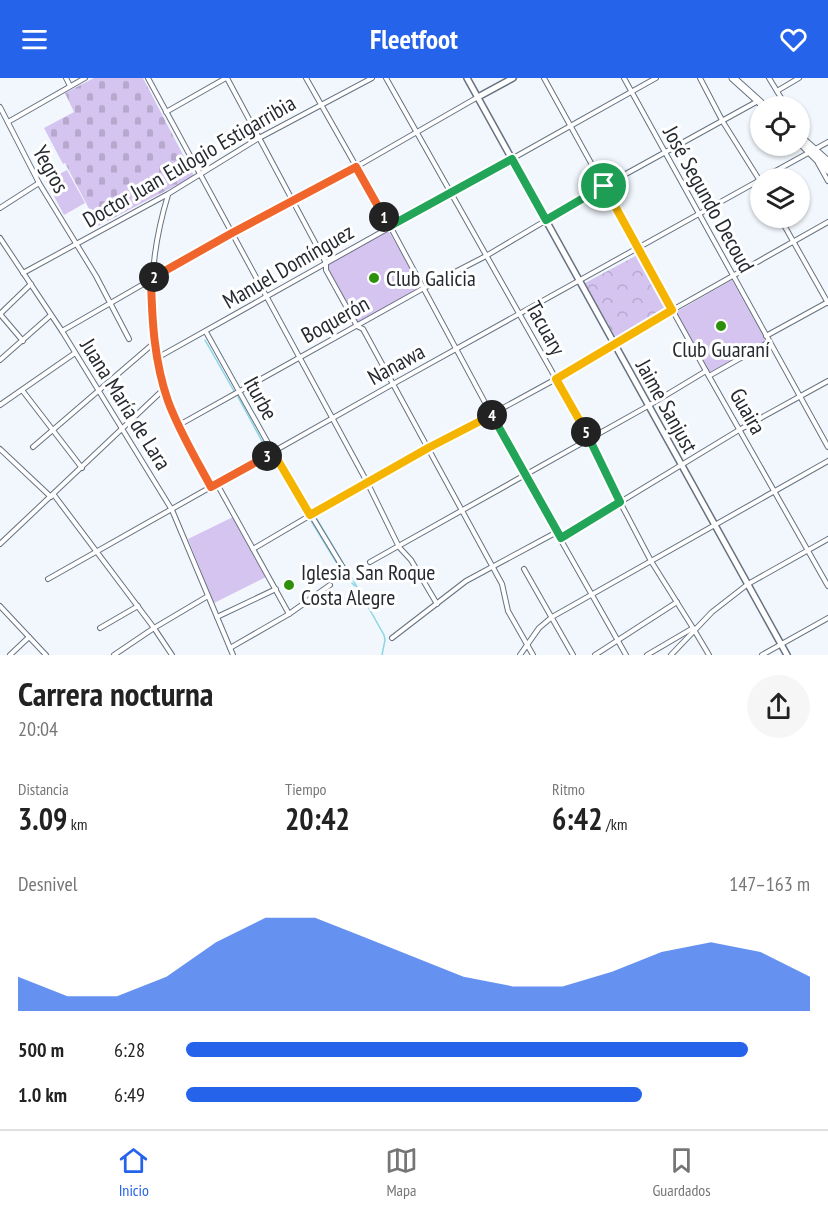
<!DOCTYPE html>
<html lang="es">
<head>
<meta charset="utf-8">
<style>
	:root { --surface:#fff; --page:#f6f6f6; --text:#222; --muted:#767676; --line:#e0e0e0; --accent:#2563eb }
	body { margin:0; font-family:"PT Sans Narrow",sans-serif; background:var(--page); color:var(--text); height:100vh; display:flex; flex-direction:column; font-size:22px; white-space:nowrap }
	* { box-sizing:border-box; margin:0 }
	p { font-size:20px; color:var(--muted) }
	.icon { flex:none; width:33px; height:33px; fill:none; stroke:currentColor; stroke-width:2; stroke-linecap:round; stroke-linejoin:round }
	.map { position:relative; height:577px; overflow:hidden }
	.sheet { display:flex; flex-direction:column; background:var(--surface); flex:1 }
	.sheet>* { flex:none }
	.tools { position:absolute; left:750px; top:18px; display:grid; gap:12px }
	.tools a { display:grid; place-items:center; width:60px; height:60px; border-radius:50%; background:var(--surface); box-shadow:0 2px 4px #0004; font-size:30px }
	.pin { position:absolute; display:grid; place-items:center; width:51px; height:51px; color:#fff; margin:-26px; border:3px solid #fff; border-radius:50%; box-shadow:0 2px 6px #0007 }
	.km { position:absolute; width:30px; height:30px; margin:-15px; border-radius:50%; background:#222; color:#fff; font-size:16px; line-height:30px; text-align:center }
	.round { display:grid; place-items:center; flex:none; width:63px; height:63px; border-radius:32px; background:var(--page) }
	.summary { display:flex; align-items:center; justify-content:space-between; height:102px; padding:0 18px }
	h1 { font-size:33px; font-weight:700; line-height:45px }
	.metrics { display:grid; grid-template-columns:repeat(3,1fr); gap:9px; height:102px; padding:6px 18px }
	.metrics div { display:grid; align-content:center }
	.metrics b { font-size:30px; font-weight:700 }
	.metrics small { font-size:16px; font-weight:400 }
	.metrics p { font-size:16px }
	.chart { height:168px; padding:12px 18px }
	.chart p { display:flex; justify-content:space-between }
	.chart svg { width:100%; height:108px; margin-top:6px; fill:var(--accent); opacity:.7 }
	ul { padding:0 18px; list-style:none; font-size:20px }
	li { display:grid; grid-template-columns:96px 72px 1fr; align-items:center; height:45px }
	li i { height:15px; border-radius:8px; background:var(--accent) }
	header { display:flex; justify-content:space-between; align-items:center; height:78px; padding:0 18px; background:var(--accent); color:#fff; font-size:27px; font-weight:700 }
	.tab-bar { display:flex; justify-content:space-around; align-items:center; height:84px; border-top:2px solid var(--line); background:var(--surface); font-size:16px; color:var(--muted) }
	.tab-bar a { display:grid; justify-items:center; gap:3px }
	.tab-bar .on { color:var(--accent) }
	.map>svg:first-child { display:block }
</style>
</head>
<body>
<header><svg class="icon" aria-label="menu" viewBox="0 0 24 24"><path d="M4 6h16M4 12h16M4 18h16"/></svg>Fleetfoot<svg class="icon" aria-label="heart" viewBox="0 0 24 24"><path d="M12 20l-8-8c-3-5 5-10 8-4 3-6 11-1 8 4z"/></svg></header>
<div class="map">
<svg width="828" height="577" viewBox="0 0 828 577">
	<defs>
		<pattern id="cemetery-stones" width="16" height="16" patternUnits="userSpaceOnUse" patternTransform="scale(1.5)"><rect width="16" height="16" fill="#d5c4f0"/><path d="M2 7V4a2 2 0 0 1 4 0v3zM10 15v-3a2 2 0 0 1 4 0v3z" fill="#b7a9ce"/></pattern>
		<pattern id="park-crowns" width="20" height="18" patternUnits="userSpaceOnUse" patternTransform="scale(1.5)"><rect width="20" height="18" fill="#d5c4f0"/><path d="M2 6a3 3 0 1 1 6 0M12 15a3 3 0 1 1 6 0" fill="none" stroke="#b7a9ce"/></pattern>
	</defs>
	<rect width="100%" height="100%" fill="#f1f7fd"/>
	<polygon fill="url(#cemetery-stones)" points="94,0 143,0 194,98 98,148 65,85 63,86 44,50 74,34 65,15"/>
	<polygon fill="url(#park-crowns)" points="639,176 668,230 616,260 585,205"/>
	<g fill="#d5c4f0">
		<polygon points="67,92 85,125 64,137 46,103"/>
		<polygon points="388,152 421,209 357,245 328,192 327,186"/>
		<polygon points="732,202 766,263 710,294 676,234"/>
		<polygon points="233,439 266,499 214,525 188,461"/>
	</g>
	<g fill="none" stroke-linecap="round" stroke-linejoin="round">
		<g stroke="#8bd6e3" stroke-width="1.5">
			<polyline points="205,262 234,313"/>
			<polyline points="238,319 268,374"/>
			<polyline points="271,379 306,436"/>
			<polyline points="280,379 312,433"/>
			<polyline points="315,438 346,490"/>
			<polyline points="310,441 341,492"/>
			<polyline points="348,493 384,557 385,562 382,577"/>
			<polyline points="343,496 355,508"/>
		</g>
		<g stroke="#677280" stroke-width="6">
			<g id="street">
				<polyline points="66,0 70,8"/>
				<polyline points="148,0 367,404 399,469 411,482 437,526"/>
				<polyline points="227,0 326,185 326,192 357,248 363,251 502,506 508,533 533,577"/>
				<polyline points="306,0 390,148 524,397 626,577"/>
				<polyline points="386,0 590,361 620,424 651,483 693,550"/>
				<polyline points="544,0 706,293 828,508"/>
				<polyline points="624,0 828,369"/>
				<polyline points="700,0 723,44 760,103"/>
				<polyline points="769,0 786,28"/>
				<polyline points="777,13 799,0"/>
				<polyline points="0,29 39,105 96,198 129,261"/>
				<polyline points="166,34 226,0"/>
				<polyline points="8,44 85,0"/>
				<polyline points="800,52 805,60"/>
				<polyline points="818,85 828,103"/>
				<polyline points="763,100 828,64"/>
				<path d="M168,117C148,183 144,257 169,323C180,353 197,381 211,409"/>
				<polyline points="0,130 39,105"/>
				<polyline points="780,140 828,225"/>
				<polyline points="0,160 62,253 172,432 233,577"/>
				<polyline points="23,195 168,116 259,60 372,0"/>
				<polyline points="0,236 31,206"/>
				<polyline points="0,236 23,263"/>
				<polyline points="62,253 232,155 356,89 478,19"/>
				<polyline points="206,254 273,374 345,493"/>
				<polyline points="766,258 828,224"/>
				<polyline points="157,280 656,0"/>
				<polyline points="0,282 51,237"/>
				<polyline points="709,298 769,264"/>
				<polyline points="22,312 82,390"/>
				<polyline points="0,327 75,275"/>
				<polyline points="179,347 424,210 486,178 604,108 758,23"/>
				<polyline points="33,369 154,265"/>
				<polyline points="0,371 51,419"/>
				<polyline points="217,406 289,536"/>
				<polyline points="54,417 154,550 172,577"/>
				<polyline points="561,460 739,352 828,303"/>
				<polyline points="0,466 165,310"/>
				<polyline points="253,471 367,404 556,301 614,265 828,144"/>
				<polyline points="370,484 648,328 706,293"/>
				<polyline points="524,491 573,577"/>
				<polyline points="48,501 393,306 760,102"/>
				<polyline points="0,528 46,577"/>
				<polyline points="217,539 276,511"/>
				<polyline points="100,550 138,528"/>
				<polyline points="392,560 466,503 557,454"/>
				<polyline points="230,570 289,536 330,507"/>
				<polyline points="10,577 29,559"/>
				<polyline points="114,577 154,550 208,518"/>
				<polyline points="520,577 539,550 552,539 828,383"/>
				<polyline points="595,577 677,524"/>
				<polyline points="647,577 693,550 709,577"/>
				<polyline points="671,577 712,534 748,506 828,461"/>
				<polyline points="762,577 828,540"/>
			</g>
		</g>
		<g stroke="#677280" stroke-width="8">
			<g id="secondary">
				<polyline points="467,0 787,577"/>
				<polyline points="478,19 513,0"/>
			</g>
		</g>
		<g stroke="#677280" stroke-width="9">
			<g id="highway">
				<polyline points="733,0 764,28"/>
				<polyline points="800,59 828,84"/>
				<polyline points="800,64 828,92"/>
			</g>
		</g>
		<use href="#street" stroke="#fff" stroke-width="4"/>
		<use href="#secondary" stroke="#fff" stroke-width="5"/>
		<use href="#highway" stroke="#fff" stroke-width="7"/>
	</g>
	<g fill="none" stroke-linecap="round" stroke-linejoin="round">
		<g stroke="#fff" stroke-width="12">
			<polyline id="split-1" points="384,139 390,148 512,81 546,142 604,108"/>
		</g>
		<g stroke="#fff" stroke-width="12">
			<polyline id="split-2" points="154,199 232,155 356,89 384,139"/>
		</g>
		<g stroke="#fff" stroke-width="12">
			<path id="split-3" d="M154,199L151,201C152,242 154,283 168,323C179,353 196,381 211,409L267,378"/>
		</g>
		<g stroke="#fff" stroke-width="12">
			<polyline id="split-4" points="267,378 273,374 310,437 428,370 492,337"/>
		</g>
		<g stroke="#fff" stroke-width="12">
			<polyline id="split-5" points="492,337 561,460 620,424 586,354"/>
		</g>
		<g stroke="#fff" stroke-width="12">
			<polyline id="split-6" points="586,354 556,301 672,232 604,108"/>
		</g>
		<use href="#split-1" stroke="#22a559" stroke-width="8"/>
		<use href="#split-2" stroke="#f0652b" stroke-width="8"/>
		<use href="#split-3" stroke="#f0652b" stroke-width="8"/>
		<use href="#split-4" stroke="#f5b400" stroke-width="8"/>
		<use href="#split-5" stroke="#22a559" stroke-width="8"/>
		<use href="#split-6" stroke="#f5b400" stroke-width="8"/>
	</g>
	<g fill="#2d900d" stroke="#fff" stroke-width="2">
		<circle cx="374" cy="200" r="6"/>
		<circle cx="721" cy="248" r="6"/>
		<circle cx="289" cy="507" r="6"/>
	</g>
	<g text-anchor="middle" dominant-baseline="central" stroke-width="6" stroke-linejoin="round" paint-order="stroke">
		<g font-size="22" fill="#252a30" stroke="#fff">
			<text transform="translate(189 83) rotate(-30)">Doctor Juan Eulogio Estigarribia</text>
			<text transform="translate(51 91) rotate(61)">Yegros</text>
			<text transform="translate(709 121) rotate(61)">José Segundo Decoud</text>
			<text transform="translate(288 188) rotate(-30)">Manuel Domínguez</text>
			<text transform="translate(335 241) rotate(-29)">Boquerón</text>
			<text transform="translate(546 250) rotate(61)">Tacuary</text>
			<text transform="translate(396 286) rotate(-29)">Nanawa</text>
			<text transform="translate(261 320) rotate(61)">Iturbe</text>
			<text transform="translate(126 326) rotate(58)">Juana María de Lara</text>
			<text transform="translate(667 328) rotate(61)">Jaime Sanjust</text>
			<text transform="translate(748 333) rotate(60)">Guaira</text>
		</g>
		<g font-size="22" fill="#252a30" stroke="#fff" text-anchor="start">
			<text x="386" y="200">Club Galicia</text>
			<text x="721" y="271" text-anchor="middle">Club Guaraní</text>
			<text x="301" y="494">Iglesia San Roque<tspan x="301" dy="25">Costa Alegre</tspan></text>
		</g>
	</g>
</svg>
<div class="tools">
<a><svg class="icon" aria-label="locate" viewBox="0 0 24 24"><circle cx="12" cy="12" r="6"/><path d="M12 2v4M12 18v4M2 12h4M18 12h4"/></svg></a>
<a><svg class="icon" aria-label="layers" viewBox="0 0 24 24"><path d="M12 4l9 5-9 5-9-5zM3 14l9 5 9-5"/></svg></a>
</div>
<div class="pin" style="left:604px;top:108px;background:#1e9e55"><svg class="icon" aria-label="arrive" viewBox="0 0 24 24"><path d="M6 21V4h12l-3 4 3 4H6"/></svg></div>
<b class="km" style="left:384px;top:139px">1</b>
<b class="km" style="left:154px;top:199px">2</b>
<b class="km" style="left:267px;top:378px">3</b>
<b class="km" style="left:492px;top:337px">4</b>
<b class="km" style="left:586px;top:354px">5</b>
</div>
<section class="sheet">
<div class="summary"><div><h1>Carrera nocturna</h1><p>20:04</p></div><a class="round"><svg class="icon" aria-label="share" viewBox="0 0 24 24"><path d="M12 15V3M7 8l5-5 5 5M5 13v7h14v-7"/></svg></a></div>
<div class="metrics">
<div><p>Distancia</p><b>3.09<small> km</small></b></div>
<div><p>Tiempo</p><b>20:42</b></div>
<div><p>Ritmo</p><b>6:42<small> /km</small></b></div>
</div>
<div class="chart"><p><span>Desnivel</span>147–163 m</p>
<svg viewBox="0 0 160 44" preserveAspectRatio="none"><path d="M0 44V30L10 38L20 38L30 30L40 16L50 6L60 6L70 14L80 22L90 30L100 34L110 34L120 28L130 20L140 16L150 20L160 30V44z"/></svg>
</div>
<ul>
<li><b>500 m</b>6:28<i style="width:90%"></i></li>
<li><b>1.0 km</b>6:49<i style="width:73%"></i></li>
</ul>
</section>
<nav class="tab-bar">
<a class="on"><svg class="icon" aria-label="home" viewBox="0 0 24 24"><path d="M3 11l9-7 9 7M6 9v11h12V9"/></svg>Inicio</a>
<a><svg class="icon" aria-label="map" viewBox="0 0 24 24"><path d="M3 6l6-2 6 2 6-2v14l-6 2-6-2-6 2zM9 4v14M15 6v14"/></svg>Mapa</a>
<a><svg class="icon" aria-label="saved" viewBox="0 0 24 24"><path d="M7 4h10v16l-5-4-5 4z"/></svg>Guardados</a>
</nav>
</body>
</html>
